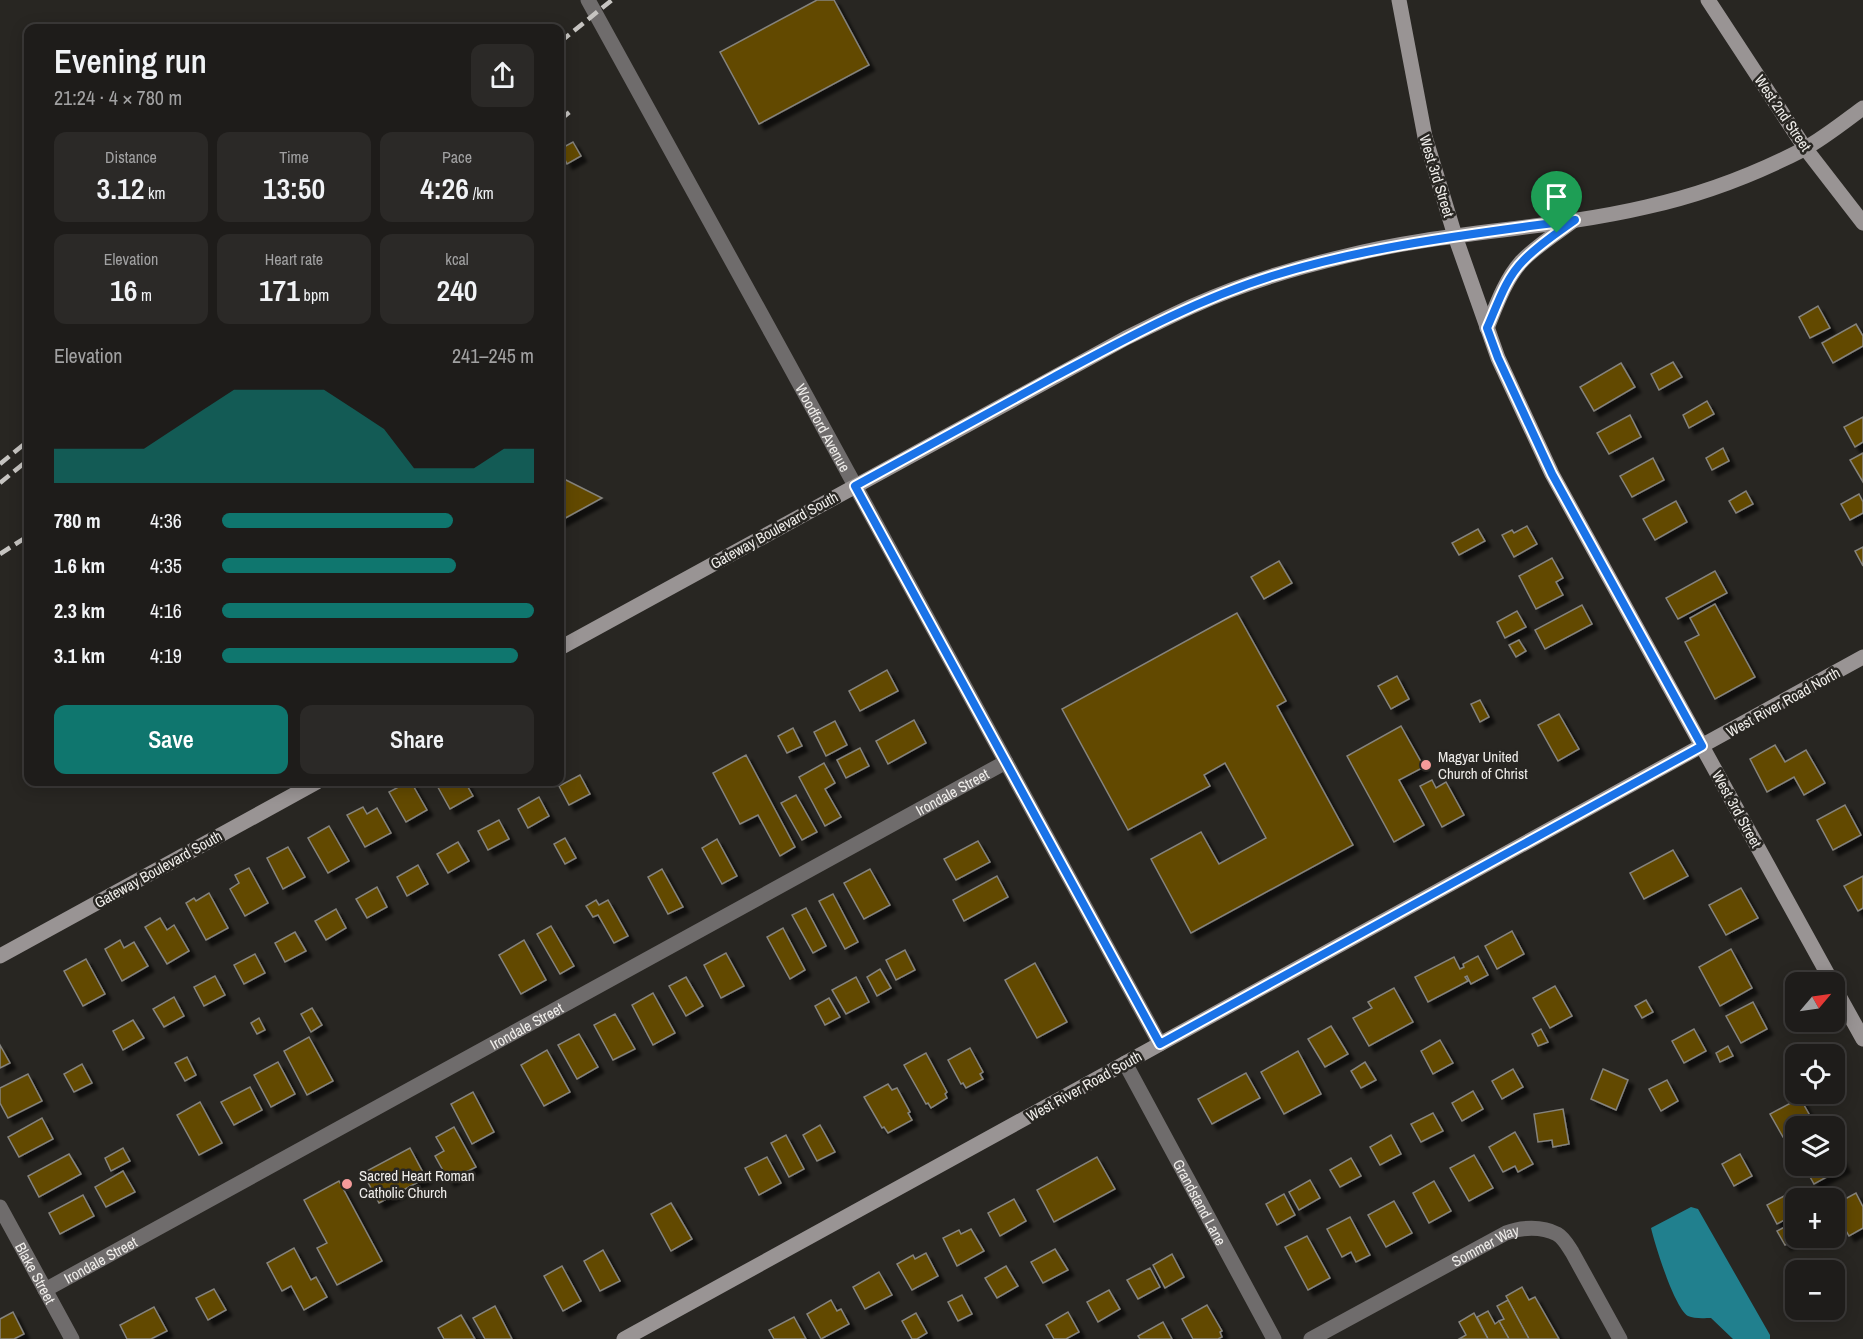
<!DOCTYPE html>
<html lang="en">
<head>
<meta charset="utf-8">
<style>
	:root { --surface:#1e1c1a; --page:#2b2927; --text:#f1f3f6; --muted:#a1a1a2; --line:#3c3a39; --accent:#0f766e }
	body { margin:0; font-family:"Archivo Narrow",sans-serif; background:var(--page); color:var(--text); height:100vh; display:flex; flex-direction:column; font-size:22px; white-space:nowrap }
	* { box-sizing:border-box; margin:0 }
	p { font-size:20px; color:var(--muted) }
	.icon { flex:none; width:33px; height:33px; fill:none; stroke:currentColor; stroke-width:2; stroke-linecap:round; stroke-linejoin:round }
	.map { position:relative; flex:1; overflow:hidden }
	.sheet { position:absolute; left:24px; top:24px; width:540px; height:762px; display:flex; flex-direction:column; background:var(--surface); border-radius:12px; box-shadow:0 3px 15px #0003,0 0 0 2px var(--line) }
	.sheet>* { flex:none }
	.needle { width:39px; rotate:61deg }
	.controls { position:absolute; left:1785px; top:972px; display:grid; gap:12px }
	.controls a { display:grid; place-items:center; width:60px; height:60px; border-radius:12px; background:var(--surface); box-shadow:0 3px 15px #0003,0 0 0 2px var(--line); font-size:30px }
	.pin { position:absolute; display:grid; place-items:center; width:51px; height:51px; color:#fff; margin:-62px -26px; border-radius:50% 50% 50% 0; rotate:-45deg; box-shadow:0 0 6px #0007 }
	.pin .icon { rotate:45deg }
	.round { display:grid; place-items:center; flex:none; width:63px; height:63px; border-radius:12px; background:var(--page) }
	.overview { display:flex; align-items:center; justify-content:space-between; height:102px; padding:0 30px }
	h1 { font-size:33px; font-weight:600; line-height:45px }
	.metrics { display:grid; grid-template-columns:repeat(3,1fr); gap:9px; height:102px; padding:6px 30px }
	.metrics div { display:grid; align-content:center; border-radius:12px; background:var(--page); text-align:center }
	.metrics b { font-size:30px; font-weight:600 }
	.metrics small { font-size:16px; font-weight:400 }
	.metrics p { font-size:16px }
	.chart { height:168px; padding:12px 30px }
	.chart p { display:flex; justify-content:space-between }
	.chart svg { width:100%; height:108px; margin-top:6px; fill:var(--accent); opacity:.7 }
	.primary-button { display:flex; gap:12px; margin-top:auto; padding:12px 30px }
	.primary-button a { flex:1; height:69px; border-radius:12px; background:var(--accent); color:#fff; font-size:24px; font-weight:600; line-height:69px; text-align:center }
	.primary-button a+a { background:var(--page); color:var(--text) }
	ul { padding:0 30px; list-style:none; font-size:20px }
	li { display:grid; grid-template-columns:96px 72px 1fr; align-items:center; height:45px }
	li i { height:15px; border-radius:8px; background:var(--accent) }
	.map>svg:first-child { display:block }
</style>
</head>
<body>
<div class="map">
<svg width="1863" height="1339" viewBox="0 0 1863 1339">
	<defs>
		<filter id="shadow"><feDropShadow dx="5.5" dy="5.5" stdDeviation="1.5" flood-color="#0009"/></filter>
	</defs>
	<rect width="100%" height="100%" fill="#282622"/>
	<path fill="#21808e" d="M1691,1207L1698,1209L1770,1335V1339H1733L1711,1318C1705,1318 1694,1319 1688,1316C1674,1307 1655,1245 1651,1228Z"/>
	<g fill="#624900" stroke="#85837d" stroke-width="1.5" filter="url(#shadow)">
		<polygon points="817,0 834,0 869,65 759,124 720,52"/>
		<polygon points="573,142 581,156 567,164 560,149"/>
		<polygon points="1818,306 1830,328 1810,338 1799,317"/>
		<polygon points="1856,324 1863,336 1863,346 1833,363 1822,343"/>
		<polygon points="1673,362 1682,377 1659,390 1651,374"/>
		<polygon points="1621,363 1635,387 1594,411 1580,387"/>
		<polygon points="1707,401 1714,414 1689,428 1683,415"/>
		<polygon points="1630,415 1641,437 1609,454 1597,433"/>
		<polygon points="1863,417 1863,442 1855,447 1844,427"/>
		<polygon points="1723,448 1729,461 1712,470 1706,458"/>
		<polygon points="1863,453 1863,482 1850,460"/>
		<polygon points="1653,458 1664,480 1632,497 1620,476"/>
		<polygon points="560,477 602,498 560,521"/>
		<polygon points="1746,491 1753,504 1736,513 1729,501"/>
		<polygon points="1859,494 1863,502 1863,513 1850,520 1841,504"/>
		<polygon points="1676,501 1687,522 1655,540 1643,519"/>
		<polygon points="1527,526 1537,544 1514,557 1502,535 1512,530 1514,533"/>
		<polygon points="1478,529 1485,541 1459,555 1452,543"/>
		<polygon points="1863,547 1863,566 1855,551"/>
		<polygon points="1552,558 1563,578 1556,582 1563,595 1536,609 1519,576"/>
		<polygon points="1279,561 1292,583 1264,599 1251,577"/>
		<polygon points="1715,571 1727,593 1678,619 1666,598"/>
		<polygon points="1715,604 1755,677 1715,699 1685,642 1699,635 1690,618"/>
		<polygon points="1582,605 1592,624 1545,649 1535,630"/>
		<polygon points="1517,611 1526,627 1505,638 1497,622"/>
		<polygon points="1237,613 1286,701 1277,706 1353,845 1191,933 1151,859 1201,832 1219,864 1266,838 1225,763 1204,775 1210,786 1128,830 1062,709"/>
		<polygon points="1519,640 1526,651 1516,657 1509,645"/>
		<polygon points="887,670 898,691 860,711 849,691"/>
		<polygon points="1397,676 1409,699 1391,709 1378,686"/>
		<polygon points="1480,700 1489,717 1480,722 1471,704"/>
		<polygon points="1559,714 1579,749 1558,761 1538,725"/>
		<polygon points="914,720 926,743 888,764 876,741"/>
		<polygon points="835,721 847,745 826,756 814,732"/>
		<polygon points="1401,726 1424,767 1399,780 1424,825 1394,842 1347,756"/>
		<polygon points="793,728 802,746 787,753 778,736"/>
		<polygon points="1775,745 1785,762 1806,750 1825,783 1804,795 1794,777 1767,792 1750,759"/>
		<polygon points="860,748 869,766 846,778 837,760"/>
		<polygon points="746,755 795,847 780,856 758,815 740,824 713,773"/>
		<polygon points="824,763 835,783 825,789 841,817 825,826 799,777"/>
		<polygon points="580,775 590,794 569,805 559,786"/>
		<polygon points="1432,780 1436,788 1446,782 1464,815 1442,827 1420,786"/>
		<polygon points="408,782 411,782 427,810 406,822 389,792"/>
		<polygon points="435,782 465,782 473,796 450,809"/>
		<polygon points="796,795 817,832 802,840 781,803"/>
		<polygon points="539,797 549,816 528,828 518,809"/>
		<polygon points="1845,805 1861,835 1833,850 1817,820"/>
		<polygon points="363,807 367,814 377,808 391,833 365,847 347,815"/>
		<polygon points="499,820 509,839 488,850 478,831"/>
		<polygon points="329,826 349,861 328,873 308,838"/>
		<polygon points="565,838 576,858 565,864 554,844"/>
		<polygon points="717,839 737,876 722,884 702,848"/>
		<polygon points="978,841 990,862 956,880 944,859"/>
		<polygon points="458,842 469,861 448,873 437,854"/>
		<polygon points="288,847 305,877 283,889 267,858"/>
		<polygon points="1673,850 1688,876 1644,899 1630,873"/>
		<polygon points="418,865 428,884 407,896 397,877"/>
		<polygon points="249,868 268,903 245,916 230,889 239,883 235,875"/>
		<polygon points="662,869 683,907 668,914 648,877"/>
		<polygon points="870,869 890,905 864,919 844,883"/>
		<polygon points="997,876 1008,897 964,921 953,900"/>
		<polygon points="1863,876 1863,908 1858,911 1844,886"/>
		<polygon points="377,887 387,907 367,918 356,899"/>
		<polygon points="1741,888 1758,918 1726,935 1709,905"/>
		<polygon points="209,893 228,928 206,940 186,903 194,898 196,901"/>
		<polygon points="833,894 858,942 845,949 819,901"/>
		<polygon points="596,900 599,905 608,900 628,936 614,943 598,915 593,917 586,906"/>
		<polygon points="806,908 826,946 813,953 792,915"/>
		<polygon points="336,909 346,928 326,940 315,921"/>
		<polygon points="160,918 167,930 174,925 189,951 167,964 145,927"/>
		<polygon points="551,926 574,966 560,974 537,934"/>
		<polygon points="783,928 805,970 790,979 767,937"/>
		<polygon points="1512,931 1524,954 1497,969 1485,946"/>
		<polygon points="295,932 306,951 285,962 275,943"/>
		<polygon points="120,940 124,948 134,942 148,966 122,981 105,949"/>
		<polygon points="524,940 546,980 521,994 499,955"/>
		<polygon points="1731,949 1752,988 1720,1006 1699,967"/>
		<polygon points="905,950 915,970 896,980 886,960"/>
		<polygon points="726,953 744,986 721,998 704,965"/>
		<polygon points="255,954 265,973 244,984 234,965"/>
		<polygon points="1478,956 1488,975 1471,984 1467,976 1465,977 1468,981 1428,1002 1415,977 1454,957 1460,969 1464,967 1463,964"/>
		<polygon points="86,959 105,994 83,1006 64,971"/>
		<polygon points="1035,963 1067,1022 1037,1038 1005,980"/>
		<polygon points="880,969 891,988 877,996 867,977"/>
		<polygon points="215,976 225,995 204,1006 194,987"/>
		<polygon points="686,977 703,1006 686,1016 669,986"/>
		<polygon points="856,977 869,1002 846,1014 832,990"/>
		<polygon points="1555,986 1572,1016 1550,1028 1533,998"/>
		<polygon points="1394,988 1413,1022 1369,1046 1353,1018 1372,1008 1368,1002"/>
		<polygon points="653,993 675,1033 653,1045 632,1005"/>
		<polygon points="174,997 184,1016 164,1027 153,1009"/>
		<polygon points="829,998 840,1017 825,1025 815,1006"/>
		<polygon points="1646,1000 1653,1012 1642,1018 1635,1006"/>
		<polygon points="1753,1002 1767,1029 1741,1043 1726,1016"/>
		<polygon points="312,1008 322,1025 311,1032 301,1014"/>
		<polygon points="615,1014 635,1049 613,1060 594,1025"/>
		<polygon points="259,1018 265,1030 257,1034 251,1023"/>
		<polygon points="133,1020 144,1038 123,1050 113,1031"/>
		<polygon points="1331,1026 1348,1054 1325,1067 1308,1039"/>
		<polygon points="1541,1029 1548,1042 1538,1046 1532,1034"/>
		<polygon points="1694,1029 1706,1051 1684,1063 1672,1041"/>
		<polygon points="579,1034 598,1067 577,1079 558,1045"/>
		<polygon points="309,1037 333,1081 307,1095 284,1051"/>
		<polygon points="1440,1040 1453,1063 1433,1074 1421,1051"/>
		<polygon points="0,1045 10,1063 0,1068"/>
		<polygon points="1728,1046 1733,1056 1720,1062 1716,1053"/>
		<polygon points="970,1048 983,1072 980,1074 983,1079 966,1088 963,1083 961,1084 948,1060"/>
		<polygon points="547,1050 570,1092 544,1106 521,1065"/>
		<polygon points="1298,1051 1321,1094 1284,1114 1261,1072"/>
		<polygon points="926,1053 947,1092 945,1094 947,1098 931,1108 928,1103 926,1104 904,1065"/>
		<polygon points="187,1057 196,1075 185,1081 175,1063"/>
		<polygon points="278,1062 295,1094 271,1107 254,1075"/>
		<polygon points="1365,1062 1376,1080 1361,1088 1351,1071"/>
		<polygon points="82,1064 92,1083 74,1092 64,1074"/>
		<polygon points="1513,1069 1523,1087 1502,1099 1492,1081"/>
		<polygon points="1603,1069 1628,1080 1616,1110 1591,1099"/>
		<polygon points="1246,1073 1260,1098 1212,1124 1198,1099"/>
		<polygon points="28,1074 42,1101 8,1118 0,1103 0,1088"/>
		<polygon points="1667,1080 1678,1101 1661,1111 1649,1089"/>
		<polygon points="888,1084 892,1090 897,1088 910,1112 908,1113 912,1120 888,1133 884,1127 882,1128 864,1097"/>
		<polygon points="250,1087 262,1110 234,1125 221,1102"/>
		<polygon points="1473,1091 1483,1109 1462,1121 1452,1103"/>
		<polygon points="473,1092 494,1132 472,1144 451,1104"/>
		<polygon points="1800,1098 1813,1121 1803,1126 1796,1126 1796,1130 1783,1137 1770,1114"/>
		<polygon points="200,1102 222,1143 199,1155 177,1115"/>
		<polygon points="1563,1109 1569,1144 1553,1147 1552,1140 1538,1142 1534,1114"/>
		<polygon points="1433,1113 1443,1131 1421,1142 1411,1124"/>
		<polygon points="42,1118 53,1139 19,1157 8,1137"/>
		<polygon points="820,1125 835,1152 817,1161 803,1135"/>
		<polygon points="454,1127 476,1167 449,1181 435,1156 444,1151 436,1137"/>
		<polygon points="1515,1132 1533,1164 1518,1172 1515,1166 1503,1172 1489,1147"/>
		<polygon points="786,1135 804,1169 789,1177 771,1143"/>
		<polygon points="1391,1135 1401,1154 1380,1165 1370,1147"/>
		<polygon points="1834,1147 1845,1167 1814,1184 1804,1166 1834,1166"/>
		<polygon points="123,1148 130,1161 111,1171 105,1158"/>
		<polygon points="410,1148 426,1178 379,1203 363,1173"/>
		<polygon points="69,1154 81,1174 39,1197 28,1176"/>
		<polygon points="1740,1154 1752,1176 1734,1186 1722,1164"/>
		<polygon points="1474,1155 1493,1188 1469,1201 1450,1168"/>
		<polygon points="767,1157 781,1183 759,1195 745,1168"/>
		<polygon points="1097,1157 1115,1189 1054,1222 1037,1190"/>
		<polygon points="1351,1158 1361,1176 1340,1187 1330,1170"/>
		<polygon points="123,1171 135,1192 106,1207 95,1187"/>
		<polygon points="1310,1180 1320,1198 1299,1210 1289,1192"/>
		<polygon points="339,1181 382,1261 337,1285 317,1248 327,1243 304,1200"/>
		<polygon points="1434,1181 1451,1211 1429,1223 1413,1193"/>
		<polygon points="1856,1193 1863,1207 1863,1228 1849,1236 1834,1209 1834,1205"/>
		<polygon points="1284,1194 1295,1215 1277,1225 1266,1204"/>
		<polygon points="83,1195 94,1216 60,1234 49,1213"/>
		<polygon points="1786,1195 1796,1214 1777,1224 1767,1205"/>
		<polygon points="1014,1199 1026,1221 1000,1236 988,1213"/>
		<polygon points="1394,1201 1412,1233 1386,1247 1368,1215"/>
		<polygon points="671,1203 692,1239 671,1251 651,1214"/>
		<polygon points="1350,1217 1370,1255 1356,1262 1351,1252 1342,1257 1327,1229"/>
		<polygon points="1796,1221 1796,1238 1799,1238 1785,1245 1777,1231"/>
		<polygon points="971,1229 984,1251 957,1266 943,1238 959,1230 961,1234"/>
		<polygon points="1307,1236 1330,1278 1308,1290 1285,1247"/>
		<polygon points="294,1248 311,1280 316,1277 327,1297 304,1310 291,1286 282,1291 267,1263"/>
		<polygon points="1055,1249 1068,1270 1043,1283 1031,1262"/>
		<polygon points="603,1250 620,1281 600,1291 584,1261"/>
		<polygon points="926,1253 938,1276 912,1290 897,1264 913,1255 915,1259"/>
		<polygon points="1172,1254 1184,1277 1165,1288 1153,1265"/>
		<polygon points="1822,1265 1825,1270 1811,1270"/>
		<polygon points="562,1266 581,1301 563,1311 544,1276"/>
		<polygon points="1006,1266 1018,1286 997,1298 985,1278"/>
		<polygon points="1150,1268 1160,1287 1138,1299 1127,1280"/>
		<polygon points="879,1272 892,1295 865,1309 853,1287"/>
		<polygon points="1522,1287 1529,1300 1535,1297 1559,1339 1529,1339 1506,1296"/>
		<polygon points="214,1289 226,1310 208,1320 196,1298"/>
		<polygon points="1109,1290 1120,1309 1098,1322 1087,1302"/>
		<polygon points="962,1295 972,1314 958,1321 948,1302"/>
		<polygon points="831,1300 837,1311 841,1309 849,1324 821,1339 807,1314"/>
		<polygon points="1508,1300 1529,1339 1509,1339 1499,1321 1504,1319 1497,1306"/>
		<polygon points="1207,1305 1222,1331 1220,1332 1222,1337 1218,1339 1193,1339 1182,1319"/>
		<polygon points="495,1306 512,1339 485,1339 473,1318"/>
		<polygon points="154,1307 167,1331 151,1339 127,1339 120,1325"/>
		<polygon points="1488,1311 1495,1324 1499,1321 1509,1339 1488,1339 1477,1317"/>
		<polygon points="13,1312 24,1334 14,1339 0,1339 0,1319"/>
		<polygon points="1068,1312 1079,1332 1066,1339 1054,1339 1046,1325"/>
		<polygon points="916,1313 927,1333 917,1339 912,1339 902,1321"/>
		<polygon points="1474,1313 1488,1339 1459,1339 1466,1335 1459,1322"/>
		<polygon points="461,1315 475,1339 444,1339 438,1328"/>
		<polygon points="794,1317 806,1339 774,1339 769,1330"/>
		<polygon points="1163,1322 1172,1339 1140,1339 1138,1336"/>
	</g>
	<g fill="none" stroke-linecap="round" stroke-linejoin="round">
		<g stroke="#6f6c6c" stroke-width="15">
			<path id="s1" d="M588,0L787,361L1160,1044"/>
			<path id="s2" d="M1125,1063L1274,1339"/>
			<path id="s3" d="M0,1207L72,1339"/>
			<path id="s4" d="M45,1290L1006,762"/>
			<path id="s5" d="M1311,1339L1506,1233C1521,1227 1542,1226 1557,1234C1564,1238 1568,1246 1572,1252L1620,1339"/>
		</g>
		<g stroke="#999494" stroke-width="15">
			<polyline points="1399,0 1425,137 1455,236 1498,358 1552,474 1832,982"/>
			<polyline points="1708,0 1805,148 1863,223"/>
			<path d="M1487,328C1496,306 1505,280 1521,262C1536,246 1556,234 1573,221"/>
			<path d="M560,648L1126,338C1149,327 1172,315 1195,305C1243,283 1295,268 1346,256C1445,231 1548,230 1646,207C1700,195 1754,175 1804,149C1824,138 1844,122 1863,108"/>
			<polyline points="0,956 317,782"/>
			<polyline points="1834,987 1863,1039"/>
			<polyline points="624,1339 1863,657"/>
		</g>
		<g stroke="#c6c4c1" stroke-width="4.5" stroke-dasharray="12 6" stroke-linecap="butt">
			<polyline points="560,42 612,0"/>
			<polyline points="560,120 572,110"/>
			<polyline points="0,464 28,441"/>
			<polyline points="0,483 28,460"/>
			<polyline points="0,554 28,536"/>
		</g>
	</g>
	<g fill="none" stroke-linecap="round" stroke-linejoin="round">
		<g stroke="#fff" stroke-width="12">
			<path id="route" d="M1575,220C1557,233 1538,245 1523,261C1505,279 1497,306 1487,328L1498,358L1552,474L1702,746L1160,1044L855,486C922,450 988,413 1054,377C1125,339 1195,300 1272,276C1371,245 1473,234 1575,220Z"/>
		</g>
		<use href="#route" stroke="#1a73e8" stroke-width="8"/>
	</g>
	<g fill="#f59b9a" stroke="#282622" stroke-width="2">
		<circle cx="1426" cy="765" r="6"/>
		<circle cx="347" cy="1184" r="6"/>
	</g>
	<g text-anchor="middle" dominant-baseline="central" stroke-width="5" stroke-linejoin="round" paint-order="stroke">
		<g font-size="15" fill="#efedea" stroke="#282622">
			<text transform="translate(1783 113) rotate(56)">West 2nd Street</text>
			<text transform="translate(1437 176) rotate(73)">West 3rd Street</text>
			<text stroke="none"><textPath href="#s1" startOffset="488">Woodford Avenue</textPath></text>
			<text transform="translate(774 530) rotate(-29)">Gateway Boulevard South</text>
			<text transform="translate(1783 702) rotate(-29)">West River Road North</text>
			<text stroke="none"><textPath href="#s4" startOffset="1035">Irondale Street</textPath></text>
			<text transform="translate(1737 809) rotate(61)">West 3rd Street</text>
			<text transform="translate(158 869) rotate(-29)">Gateway Boulevard South</text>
			<text stroke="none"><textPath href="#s4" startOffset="549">Irondale Street</textPath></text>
			<text transform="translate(1084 1086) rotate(-29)">West River Road South</text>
			<text stroke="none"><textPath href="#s2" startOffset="158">Grandstand Lane</textPath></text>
			<text stroke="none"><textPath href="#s5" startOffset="198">Sommer Way</textPath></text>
			<text stroke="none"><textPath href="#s4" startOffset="63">Irondale Street</textPath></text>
			<text stroke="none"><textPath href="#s3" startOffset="75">Blake Street</textPath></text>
		</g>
		<g font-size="15" fill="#efedea" stroke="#282622" text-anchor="start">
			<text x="1438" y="756">Magyar United<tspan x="1438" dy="17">Church of Christ</tspan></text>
			<text x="359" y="1175">Sacred Heart Roman<tspan x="359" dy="17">Catholic Church</tspan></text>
		</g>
	</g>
</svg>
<div class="controls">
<a><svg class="needle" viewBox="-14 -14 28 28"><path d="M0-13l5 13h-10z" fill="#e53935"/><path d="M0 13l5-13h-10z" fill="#a1a1a2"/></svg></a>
<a><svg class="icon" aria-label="locate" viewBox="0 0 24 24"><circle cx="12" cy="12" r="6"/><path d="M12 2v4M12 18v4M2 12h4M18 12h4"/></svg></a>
<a><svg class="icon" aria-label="layers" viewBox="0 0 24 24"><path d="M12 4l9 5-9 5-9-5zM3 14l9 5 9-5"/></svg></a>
<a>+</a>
<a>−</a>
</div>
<div class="pin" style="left:1557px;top:233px;background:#1e9e55"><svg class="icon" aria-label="arrive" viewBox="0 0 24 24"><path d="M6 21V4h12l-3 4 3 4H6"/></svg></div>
<section class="sheet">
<div class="overview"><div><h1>Evening run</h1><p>21:24 · 4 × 780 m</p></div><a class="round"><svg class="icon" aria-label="share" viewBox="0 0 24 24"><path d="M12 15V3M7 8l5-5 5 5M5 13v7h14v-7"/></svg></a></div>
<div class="metrics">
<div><p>Distance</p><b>3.12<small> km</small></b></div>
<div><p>Time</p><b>13:50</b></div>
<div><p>Pace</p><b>4:26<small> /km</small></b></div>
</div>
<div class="metrics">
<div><p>Elevation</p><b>16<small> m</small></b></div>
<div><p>Heart rate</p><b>171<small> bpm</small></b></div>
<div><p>kcal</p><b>240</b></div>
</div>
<div class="chart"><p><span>Elevation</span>241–245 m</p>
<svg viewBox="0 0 160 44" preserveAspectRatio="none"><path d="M0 44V30L10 30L20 30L30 30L40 22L50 14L60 6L70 6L80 6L90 6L100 14L110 22L120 38L130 38L140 38L150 30L160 30V44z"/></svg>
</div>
<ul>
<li><b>780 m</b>4:36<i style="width:74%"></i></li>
<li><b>1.6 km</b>4:35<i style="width:75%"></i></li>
<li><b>2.3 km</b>4:16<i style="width:100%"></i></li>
<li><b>3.1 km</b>4:19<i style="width:95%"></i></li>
</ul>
<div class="primary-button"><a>Save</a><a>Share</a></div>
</section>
</div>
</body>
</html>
